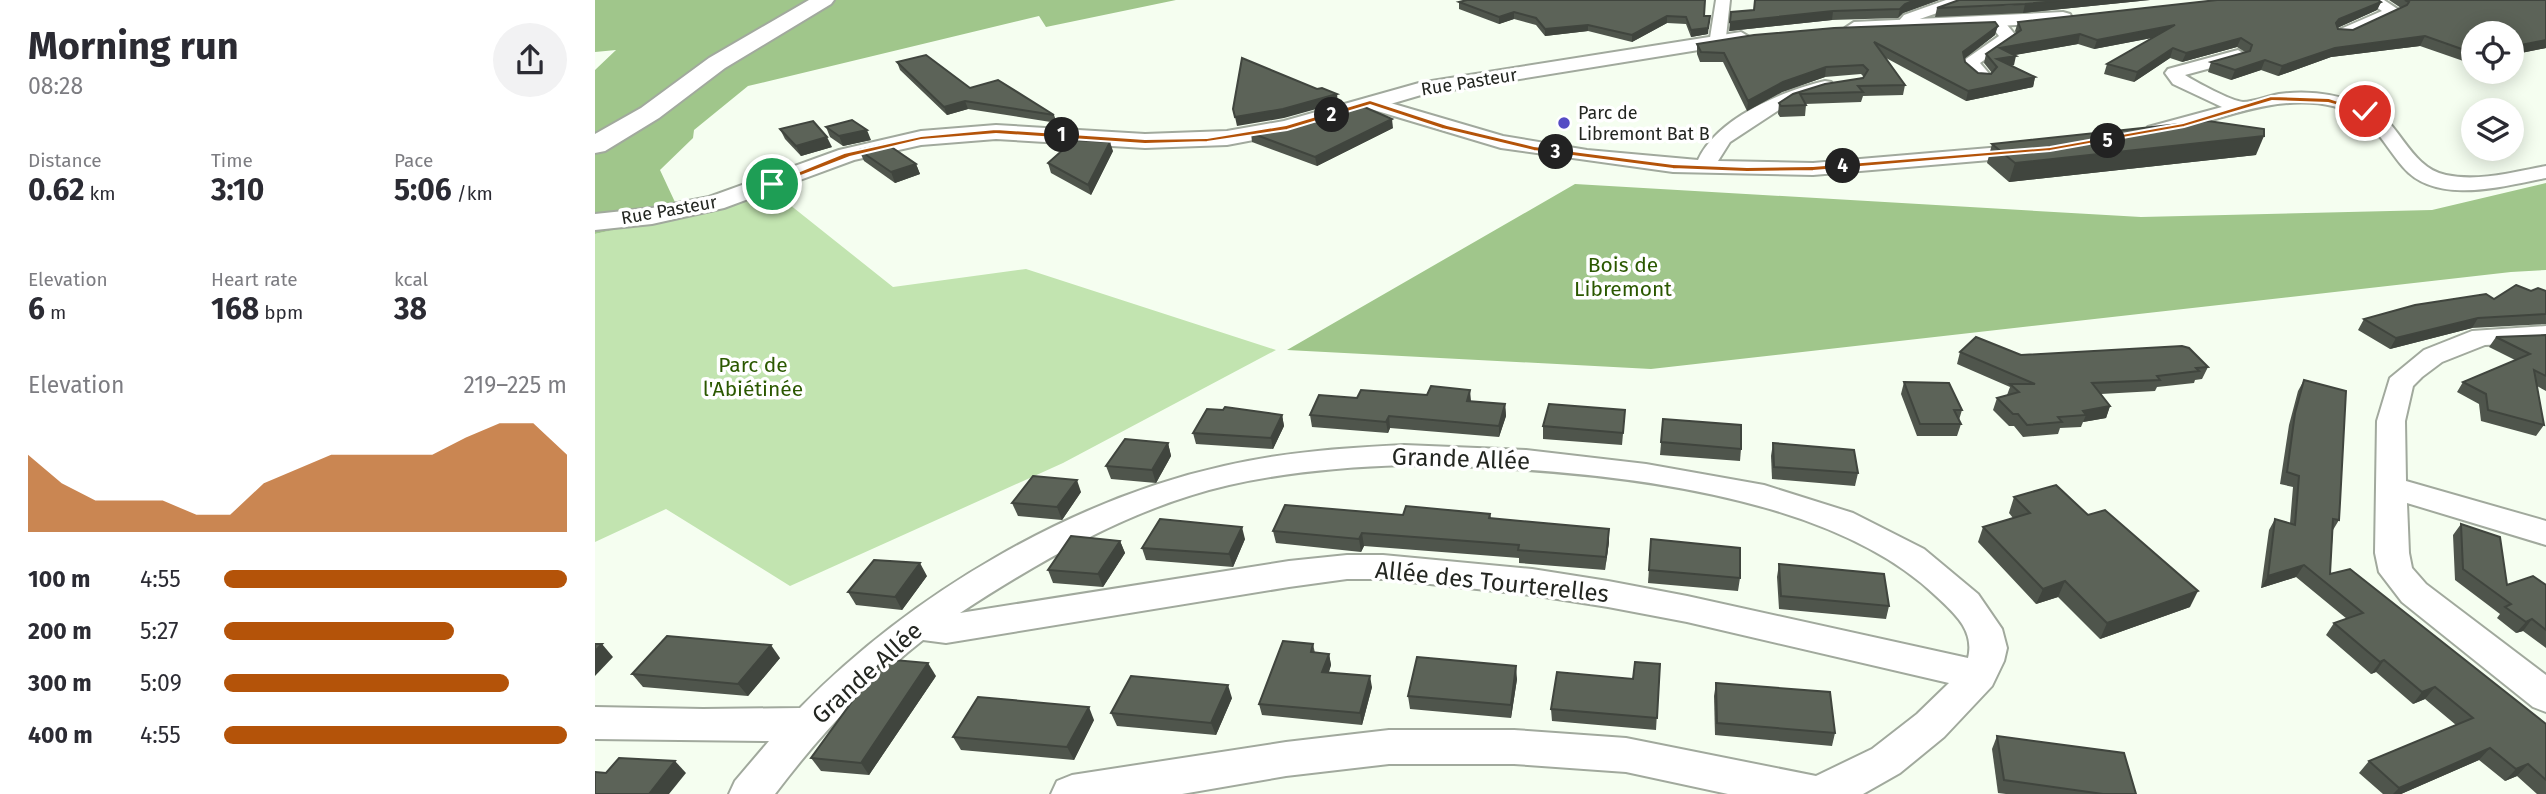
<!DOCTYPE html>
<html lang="en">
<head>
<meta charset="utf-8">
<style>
	:root { --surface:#fff; --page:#f2f2f3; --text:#2b2b33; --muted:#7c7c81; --accent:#b45309 }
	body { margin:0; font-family:"Fira Sans",sans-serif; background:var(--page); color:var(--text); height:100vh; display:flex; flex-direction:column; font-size:26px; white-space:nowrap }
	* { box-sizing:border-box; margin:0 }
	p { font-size:23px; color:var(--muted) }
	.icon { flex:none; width:38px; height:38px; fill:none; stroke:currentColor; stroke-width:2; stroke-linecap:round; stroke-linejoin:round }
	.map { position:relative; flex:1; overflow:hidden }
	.details { display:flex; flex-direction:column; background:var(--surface); width:595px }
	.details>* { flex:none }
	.buttons { position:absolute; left:1866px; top:21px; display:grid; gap:14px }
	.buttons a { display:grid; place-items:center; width:63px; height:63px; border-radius:50%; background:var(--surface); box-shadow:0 4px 18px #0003; font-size:35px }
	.pin { position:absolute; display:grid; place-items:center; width:60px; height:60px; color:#fff; margin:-30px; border:4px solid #fff; border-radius:50%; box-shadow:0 2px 7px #0007 }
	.km { position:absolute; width:35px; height:35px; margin:-18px; border-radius:50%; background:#222; color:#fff; font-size:19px; line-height:35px; text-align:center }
	.round { display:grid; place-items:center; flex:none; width:74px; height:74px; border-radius:37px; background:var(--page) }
	.summary { display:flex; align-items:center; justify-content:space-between; height:119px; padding:0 28px }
	h1 { font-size:38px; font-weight:700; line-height:52px }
	.figures { display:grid; grid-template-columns:repeat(3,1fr); gap:10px; height:119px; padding:7px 28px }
	.figures div { display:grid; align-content:center }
	.figures b { font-size:30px; font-weight:700 }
	.figures small { font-size:19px; font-weight:400 }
	.figures p { font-size:19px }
	.chart { height:196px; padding:14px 28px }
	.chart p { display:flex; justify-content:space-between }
	.chart svg { width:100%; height:126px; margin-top:7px; fill:var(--accent); opacity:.7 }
	ul { padding:0 28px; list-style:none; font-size:23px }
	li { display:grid; grid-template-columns:112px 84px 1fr; align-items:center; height:52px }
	li i { height:18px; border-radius:9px; background:var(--accent) }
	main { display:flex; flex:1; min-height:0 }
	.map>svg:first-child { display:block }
</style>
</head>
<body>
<main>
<section class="details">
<div class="summary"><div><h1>Morning run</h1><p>08:28</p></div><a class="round"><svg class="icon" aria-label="share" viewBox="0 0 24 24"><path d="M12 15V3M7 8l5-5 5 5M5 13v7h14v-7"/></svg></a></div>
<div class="figures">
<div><p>Distance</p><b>0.62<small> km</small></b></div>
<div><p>Time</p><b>3:10</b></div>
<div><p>Pace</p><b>5:06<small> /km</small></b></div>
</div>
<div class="figures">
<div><p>Elevation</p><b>6<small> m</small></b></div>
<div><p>Heart rate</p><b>168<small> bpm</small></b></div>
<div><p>kcal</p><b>38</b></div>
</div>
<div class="chart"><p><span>Elevation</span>219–225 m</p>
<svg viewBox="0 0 160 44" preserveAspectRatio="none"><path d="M0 44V17L10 27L20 33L30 33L40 33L50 38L60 38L70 27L80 22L90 17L100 17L110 17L120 17L130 11L140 6L150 6L160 17V44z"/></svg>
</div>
<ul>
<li><b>100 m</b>4:55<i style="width:100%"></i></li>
<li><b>200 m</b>5:27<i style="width:67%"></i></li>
<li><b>300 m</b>5:09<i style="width:83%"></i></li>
<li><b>400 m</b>4:55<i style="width:100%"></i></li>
</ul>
</section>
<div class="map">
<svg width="1951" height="794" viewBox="0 0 1951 794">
	<rect width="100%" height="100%" fill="#f5fef0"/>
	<polygon fill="#c2e4b0" points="180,193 298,287 431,269 681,350 468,463 195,586 71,509 0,542 0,234"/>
	<g fill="#a0c68b">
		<polygon points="0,0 581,0 451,27 444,16 153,86 99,130 98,138 65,170 86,215 0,234 0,70 21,50 0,52"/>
		<polygon points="1951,183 1951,270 1916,272 1056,369 692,350 980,184 1546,217 1837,210"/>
	</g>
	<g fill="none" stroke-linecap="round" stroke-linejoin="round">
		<g stroke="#a1a99d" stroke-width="4">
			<g id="minor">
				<polygon points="1121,0 1135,0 1131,37 1134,41 1126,46 1120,44 1115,38"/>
				<polygon points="1351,0 1373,0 1371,3 1319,21 1322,25 1320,28 1308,28 1303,22 1309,15"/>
				<polygon points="1771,0 1789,0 1807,12 1753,37 1741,37 1739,34 1741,31 1787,11"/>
				<polygon points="1402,18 1408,20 1422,37 1385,63 1397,77 1394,81 1382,81 1370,70 1368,61 1404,36 1394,23"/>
				<path d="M1643,50L1651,55L1649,59L1590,75C1601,82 1636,101 1648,102C1659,102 1673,96 1684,94C1712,90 1741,94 1768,104C1805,117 1812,167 1851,175C1883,182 1919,172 1951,166V178C1909,186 1841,206 1808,167C1784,138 1778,116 1738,106C1680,92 1616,123 1560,137L1553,135L1550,131L1553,127L1627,107L1578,84L1570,73L1573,69Z"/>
				<path d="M1230,81L1236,82L1239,86L1236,90L1196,102L1135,142L1123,161L1218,163L1430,145L1437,147L1440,151L1437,155L1430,157L1218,175L1078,172L906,148L769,107L766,103L775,97L908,136L992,150L1103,160C1122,118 1187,91 1230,81Z"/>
				<polygon points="1951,326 1951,342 1890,345 1847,362 1827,377 1818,386 1810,421 1811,481 1951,521 1951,545 1812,503 1814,553 1817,568 1831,584 1951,675 1951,712 1938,707 1807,602 1784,572 1780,553 1782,421 1795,378 1829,350 1877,331"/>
				<path d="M809,445L931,450L1051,464L1169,485L1258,513L1329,549L1383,594L1407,629L1412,648L1409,661L1397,686L1349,737L1305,773L1268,794H1133L1031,772L919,764H794L691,776L587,794H456L462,781L477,775L691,742L794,730H919L1031,738L1221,776L1277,749L1322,714L1354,683L1092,622L1013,607L937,595L788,579H752L694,587L351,643L328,640C272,684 223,737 180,794H134L140,781L174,741L0,739V707L108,709L205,708C315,595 475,500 629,466C689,452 748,448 809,445ZM809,465C966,467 1223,483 1341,596C1359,613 1380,630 1373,658L1092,596L1013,581L937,569L788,555H752L694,561L365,613C446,560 538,507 634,485C692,472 749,467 809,465Z"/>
			</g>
		</g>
		<g stroke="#a1a99d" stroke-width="4">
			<g id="tertiary">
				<polygon points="1468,12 1475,14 1477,18 1475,22 1259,34 1250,28 1259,22"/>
				<polygon points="1146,32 1156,38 1153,42 826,95 700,132 632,145 550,148 401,139 326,145 259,160 129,208 57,224 0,230 0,214 57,208 114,197 244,150 326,131 401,125 550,134 632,131 689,121 824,83"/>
			</g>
		</g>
		<g stroke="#a1a99d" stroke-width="4">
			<polygon id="secondary" points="214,0 239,0 236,4 130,68 64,118 10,151 0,153 0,134 46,108 114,58"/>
		</g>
		<use href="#minor" fill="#fff" fill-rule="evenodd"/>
		<use href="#tertiary" fill="#fff" fill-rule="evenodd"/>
		<use href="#secondary" fill="#fff" fill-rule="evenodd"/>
	</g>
	<g fill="#4f554c">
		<polygon points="1160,0 1344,0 1308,13 1303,18 1237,20 1134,31 1159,10"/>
		<polygon points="1555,0 1428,13 1340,17 1342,8"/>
		<polygon points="1794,0 1951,0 1951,48 1916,55 1878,33 1877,64 1825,46 1736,57 1683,76 1666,70 1636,80 1613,72 1616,62 1650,52 1642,47 1587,62 1575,58 1539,82 1509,74 1512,64 1557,38 1499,49 1483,44 1419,55 1419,65 1416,66 1440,77 1438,87 1371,101 1291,58 1310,85 1308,95 1268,96 1266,102 1210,104 1211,105 1210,116 1185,117 1183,114 1184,103 1198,94 1269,77 1266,74 1230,77 1187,92 1152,111 1128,62 1105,62 1102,54 1102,44 1400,35 1369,59 1370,62 1383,73 1397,73 1389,63 1391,54 1421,33 1420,31 1423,22 1786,2 1782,10 1742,28 1743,29 1758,30 1806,8"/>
		<polygon points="864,2 1109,16 1113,34 1096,37 1091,24 1072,23 1037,42 993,31 950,36 941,25 919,19 904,24 864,9"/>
		<polygon points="302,62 375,88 459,115 462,123 373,109 352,115 305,70"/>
		<polygon points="231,127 276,140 248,146 235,137"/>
		<polygon points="798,128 722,166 657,142 656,133"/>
		<polygon points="185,129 237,147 206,156 190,139"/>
		<polygon points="1397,144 1661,155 1414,182 1392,163"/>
		<polygon points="264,150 321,164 325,174 300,183 269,161"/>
		<polygon points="518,151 496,195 456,173 453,163"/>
		<polygon points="1936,291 1951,291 1951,324 1877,328 1795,349 1763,330 1769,319 1899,299"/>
		<polygon points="1951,335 1951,391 1942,386 1949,425 1941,436 1886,421 1884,404 1862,392 1868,382 1920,360 1894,347 1901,337"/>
		<polygon points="1365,352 1426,355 1613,367 1607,379 1600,380 1599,383 1562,387 1560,391 1506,394 1515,406 1511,418 1488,422 1486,427 1465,428 1463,434 1428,437 1419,426 1414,426 1398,410 1402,398 1412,395 1415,387 1362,364"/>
		<polygon points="1709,380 1744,520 1738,530 1735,574 1951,724 1951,794 1942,794 1922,776 1910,781 1884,760 1806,794 1788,794 1764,773 1774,761 1861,725 1830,699 1818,704 1781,672 1776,674 1731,635 1739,623 1752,619 1701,577 1666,588 1674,530 1680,519 1695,523 1698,487 1685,484 1694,425 1703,391"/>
		<polygon points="1309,382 1367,410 1364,420 1366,424 1362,436 1322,436 1306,394"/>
		<polygon points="762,398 876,401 910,404 911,416 904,437 795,428 793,433 717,427 715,415"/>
		<polygon points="687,415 689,426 678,449 601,444 598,433"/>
		<polygon points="1068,419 1146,449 1145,461 1065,455"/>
		<polygon points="1029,422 1027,445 948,439 948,426"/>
		<polygon points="573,443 576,456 561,483 516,479 511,466"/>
		<polygon points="1178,443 1263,473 1260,486 1177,479 1176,456"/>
		<polygon points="486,492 467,520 423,516 417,503"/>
		<polygon points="1419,497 1595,607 1505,639 1463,597 1441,604 1383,542 1388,527 1418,518 1414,513"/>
		<polygon points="895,514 896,518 1014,542 1010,570 924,563 924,558 769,546 766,552 681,543 678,531 808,515"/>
		<polygon points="1866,524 1912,585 1951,585 1951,648 1928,631 1921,633 1902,618 1905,614 1860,580 1858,535"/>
		<polygon points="650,539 638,567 551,560 547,548"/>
		<polygon points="1056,539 1145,578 1143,591 1053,583"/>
		<polygon points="525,541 530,553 508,587 458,583 453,570"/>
		<polygon points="1184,564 1294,606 1291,619 1184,609 1182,577"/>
		<polygon points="332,576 307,610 261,605 253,592"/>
		<polygon points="718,644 720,653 734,654 736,665 734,672 777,687 767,725 667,715 664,704"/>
		<polygon points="185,658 153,696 48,687 37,674"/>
		<polygon points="1065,664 1061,730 957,721 956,709 1038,679"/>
		<polygon points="341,676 274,775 226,771 216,758"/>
		<polygon points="922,679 916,718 815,709 813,696"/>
		<polygon points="1121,683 1240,733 1237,746 1120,735 1119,696"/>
		<polygon points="637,698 621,735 522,726 516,713"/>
		<polygon points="499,720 479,760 366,750 358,737"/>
		<polygon points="1402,736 1541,794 1411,794 1403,793 1397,749"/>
	</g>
	<g fill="#40453e">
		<polygon points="1320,0 1344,0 1308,13 1303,18 1305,9 1310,4"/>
		<polygon points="1472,0 1555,0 1428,13 1430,4"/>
		<polygon points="1786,2 1782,10 1740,29 1741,23 1744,19"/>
		<polygon points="1238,11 1237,20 1134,31 1135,22"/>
		<polygon points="919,12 919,19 904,24 904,17"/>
		<polygon points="1072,16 1072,23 1037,42 1037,35"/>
		<polygon points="1115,16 1113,34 1096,37 1096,30"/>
		<polygon points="993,25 993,31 950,36 950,29"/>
		<polygon points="1580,25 1577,34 1499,49 1502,40"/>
		<polygon points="1403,26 1400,35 1365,62 1368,52"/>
		<polygon points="1485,34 1483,44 1403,58 1405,48"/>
		<polygon points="1830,36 1825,46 1736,57 1683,76 1687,66 1740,48"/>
		<polygon points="1646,38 1642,47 1587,62 1591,53"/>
		<polygon points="1951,40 1951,48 1916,55 1916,47"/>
		<polygon points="1578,48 1575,58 1539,82 1542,72"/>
		<polygon points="1421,56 1419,65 1402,69 1402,59"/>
		<polygon points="1670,60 1666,70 1636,80 1640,70"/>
		<polygon points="1231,67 1230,77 1187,92 1152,111 1153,101 1188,82"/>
		<polygon points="1440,77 1438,87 1371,101 1373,91"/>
		<polygon points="742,94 743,103 689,118 642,126 640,117"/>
		<polygon points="370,101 373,109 352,115 349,107"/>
		<polygon points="797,119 798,128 722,166 720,157"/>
		<polygon points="272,130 276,140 248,146 244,136"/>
		<polygon points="1669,136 1661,155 1414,182 1420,163"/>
		<polygon points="232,137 237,147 206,156 201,146"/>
		<polygon points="515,142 518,151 496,195 493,185"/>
		<polygon points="321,164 325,174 300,183 296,172"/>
		<polygon points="1883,318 1877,328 1795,349 1801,338"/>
		<polygon points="875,390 876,401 872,412 872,401"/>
		<polygon points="910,404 911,416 904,437 904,426"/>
		<polygon points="1515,406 1511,418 1488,422 1491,415 1488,411"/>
		<polygon points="687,415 689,426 678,449 676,438"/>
		<polygon points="794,416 795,428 793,433 791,422"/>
		<polygon points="573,443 576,456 561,483 557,470"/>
		<polygon points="482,480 486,492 467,520 462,507"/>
		<polygon points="647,527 650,539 638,567 634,554"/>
		<polygon points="1014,529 1014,542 1010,570 1011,557"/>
		<polygon points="767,533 769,546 766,552 764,539"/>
		<polygon points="525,541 530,553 508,587 503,574"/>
		<polygon points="325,563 332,576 307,610 300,597"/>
		<polygon points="1709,565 1701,577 1666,588 1673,576"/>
		<polygon points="1470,581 1463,597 1441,604 1448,589"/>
		<polygon points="1603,591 1595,607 1505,639 1512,623"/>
		<polygon points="1937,619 1928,631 1921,633 1931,622"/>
		<polygon points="7,644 18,657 0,676 0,651"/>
		<polygon points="176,645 185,658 153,696 143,684"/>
		<polygon points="734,654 736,665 730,683 727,672"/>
		<polygon points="1789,660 1781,672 1776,674 1785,662"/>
		<polygon points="333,663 341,676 274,775 266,763"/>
		<polygon points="921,666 922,679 916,718 916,705"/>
		<polygon points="775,676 777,687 767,725 765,713"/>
		<polygon points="633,685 637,698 621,735 616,723"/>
		<polygon points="1840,687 1830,699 1818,704 1827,692"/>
		<polygon points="494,707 499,720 479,760 472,747"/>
		<polygon points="1895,748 1884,760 1806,794 1798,794 1804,788"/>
		<polygon points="80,761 91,773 74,794 54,794"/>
		<polygon points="1933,764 1922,776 1910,781 1921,769"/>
	</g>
	<g fill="#5c6358" stroke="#40453e" stroke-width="2">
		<polygon points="872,0 1110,0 1109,16 1115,16 1113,28 1096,30 1091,17 1072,16 1037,35 993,25 950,29 941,18 919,12 904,17 864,2"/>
		<polygon points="1160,0 1320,0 1310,4 1305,9 1238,11 1135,22 1136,12 1159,10"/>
		<polygon points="1364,0 1472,0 1430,4 1342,8"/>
		<polygon points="1622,0 1783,0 1786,2 1744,19 1741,23 1743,29 1758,30 1812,5 1814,2 1810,0 1951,0 1951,40 1916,47 1916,33 1878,33 1878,53 1830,36 1740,48 1687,66 1670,60 1640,70 1616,62 1655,51 1657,45 1646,38 1591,53 1578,48 1542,72 1512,64 1580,25 1502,40 1485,34 1405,48 1421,56 1402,59 1440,77 1373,91 1279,42 1310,85 1263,86 1268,92 1205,94 1211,105 1186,106 1184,103 1198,94 1230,84 1268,78 1273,70 1268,65 1231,67 1188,82 1153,101 1129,53 1106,52 1102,44 1159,35 1239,28 1400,22 1403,26 1368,52 1370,62 1383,73 1396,74 1402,67 1391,54 1426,30 1423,22"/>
		<polygon points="331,55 375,88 403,80 459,115 370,101 349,107 302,62"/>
		<polygon points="647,58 722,89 727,88 742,94 688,109 640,117 638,109"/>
		<polygon points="767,106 797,119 720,157 656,133 691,127"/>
		<polygon points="257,120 272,130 244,136 231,127"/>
		<polygon points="218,121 232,137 201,146 185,129"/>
		<polygon points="1613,121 1669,129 1669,136 1420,163 1397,144"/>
		<polygon points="479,140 515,142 493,185 453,163"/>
		<polygon points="292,144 321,164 296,172 264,150"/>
		<polygon points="1921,285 1936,291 1943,288 1951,291 1951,314 1883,318 1801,338 1769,319 1820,305 1891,294 1899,299"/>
		<polygon points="1951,335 1951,376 1939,370 1949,425 1893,410 1891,394 1868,382 1935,354 1901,337"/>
		<polygon points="1381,337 1426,355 1587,346 1594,348 1613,367 1601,368 1604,371 1562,376 1565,380 1497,383 1515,406 1488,411 1491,415 1463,417 1467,422 1432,425 1423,414 1418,414 1402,398 1424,392 1415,384 1440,384 1365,352"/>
		<polygon points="1709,380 1751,391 1745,503 1744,520 1738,519 1735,574 1755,569 1951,724 1951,780 1933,764 1921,769 1895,748 1804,788 1774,761 1878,718 1840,687 1827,692 1789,660 1785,662 1739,623 1768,613 1709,565 1673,576 1680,519 1700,525 1704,476 1692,472 1700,413"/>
		<polygon points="1309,382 1354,383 1367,410 1359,410 1366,424 1325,424"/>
		<polygon points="836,386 875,390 872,401 910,404 904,426 794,416 791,422 715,415 724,395 762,398 766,390 832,395"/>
		<polygon points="954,404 1030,410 1028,433 948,426"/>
		<polygon points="630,407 687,415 676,438 598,433 612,409 628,410"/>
		<polygon points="1068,419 1146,425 1146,449 1066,442"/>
		<polygon points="530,439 573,443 557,470 511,466"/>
		<polygon points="1178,443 1259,450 1263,473 1179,467"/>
		<polygon points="438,476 482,480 462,507 417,503"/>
		<polygon points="1461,485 1493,515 1510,510 1603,591 1512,623 1470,581 1448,589 1388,527 1435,513 1419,497"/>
		<polygon points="690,505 808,515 811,506 895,514 894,518 1014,529 1011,557 923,550 924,545 767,533 764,539 678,531"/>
		<polygon points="565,519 647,527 634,554 547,548"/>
		<polygon points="1866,524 1905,537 1912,585 1938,576 1951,585 1951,630 1937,619 1931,622 1910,607 1916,604 1868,569"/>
		<polygon points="476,536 525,541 503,574 453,570"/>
		<polygon points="1056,539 1145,548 1145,578 1054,570"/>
		<polygon points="279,560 325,563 300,597 253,592"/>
		<polygon points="1184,564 1289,574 1294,606 1186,596"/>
		<polygon points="72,636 176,645 143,684 37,674"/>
		<polygon points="688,641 718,644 716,652 734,654 727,672 775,676 765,713 664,704"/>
		<polygon points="0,644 7,644 0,651"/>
		<polygon points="822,657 921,666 916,705 813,696"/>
		<polygon points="288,659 333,663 266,763 216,758"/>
		<polygon points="1040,662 1065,664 1062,718 956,709 962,672 1038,679"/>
		<polygon points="536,676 633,685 616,723 516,713"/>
		<polygon points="1121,683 1235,692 1240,733 1122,723"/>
		<polygon points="383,697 494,707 472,747 358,737"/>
		<polygon points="1402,736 1529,753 1541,794 1508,794 1409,780"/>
		<polygon points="24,758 80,761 54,794 0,794 0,772 11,773"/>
	</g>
	<polygon fill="#b45309" stroke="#fff" stroke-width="2" points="1676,96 1734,98 1774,111 1770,113 1733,103 1677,101 1589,127 1455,151 1218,171 1152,172 1078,169 939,151 847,129 775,105 692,130 612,142 550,144 401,134 326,140 255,157 180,186 173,184 249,153 326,136 401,129 550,139 612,138 691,125 775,100 852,125 939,146 1078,164 1152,167 1218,166 1455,147 1588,123"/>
	<circle fill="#554cc4" stroke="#fff" stroke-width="2.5" cx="969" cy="123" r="7"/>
	<g text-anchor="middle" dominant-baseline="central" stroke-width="7" stroke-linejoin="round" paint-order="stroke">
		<g font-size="18" fill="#232621" stroke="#fff">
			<text transform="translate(874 82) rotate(-9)">Rue Pasteur</text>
			<text transform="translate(74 210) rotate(-10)">Rue Pasteur</text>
		</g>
		<g font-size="18" fill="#232621" stroke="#fff" text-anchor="start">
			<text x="983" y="113">Parc de<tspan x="983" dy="21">Libremont Bat B</tspan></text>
		</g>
		<g font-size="21" fill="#2b5800" stroke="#fff">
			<text x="1028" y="265">Bois de<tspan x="1028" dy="24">Libremont</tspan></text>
			<text x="158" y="365">Parc de<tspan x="158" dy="24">l'Abiétinée</tspan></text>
		</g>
		<g font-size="24" fill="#232621" stroke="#fff">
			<text transform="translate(866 459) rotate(2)">Grande Allée</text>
			<text transform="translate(897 582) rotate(6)">Allée des Tourterelles</text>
			<text transform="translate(272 673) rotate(-42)">Grande Allée</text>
		</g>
	</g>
</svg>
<div class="buttons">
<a><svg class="icon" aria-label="locate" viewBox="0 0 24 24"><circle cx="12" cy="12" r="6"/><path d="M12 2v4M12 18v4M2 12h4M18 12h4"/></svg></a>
<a><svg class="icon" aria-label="layers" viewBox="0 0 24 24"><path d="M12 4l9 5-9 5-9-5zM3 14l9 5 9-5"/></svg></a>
</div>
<div class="pin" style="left:177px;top:184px;background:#1e9e55"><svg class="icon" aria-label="arrive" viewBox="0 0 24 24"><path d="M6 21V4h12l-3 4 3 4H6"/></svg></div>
<div class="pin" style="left:1770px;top:111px;background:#d93025"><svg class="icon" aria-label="check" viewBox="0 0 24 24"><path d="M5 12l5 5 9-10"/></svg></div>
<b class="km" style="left:467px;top:135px">1</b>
<b class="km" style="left:737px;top:115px">2</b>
<b class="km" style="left:961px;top:152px">3</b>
<b class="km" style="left:1248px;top:166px">4</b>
<b class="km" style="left:1513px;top:141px">5</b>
</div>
</main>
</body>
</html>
